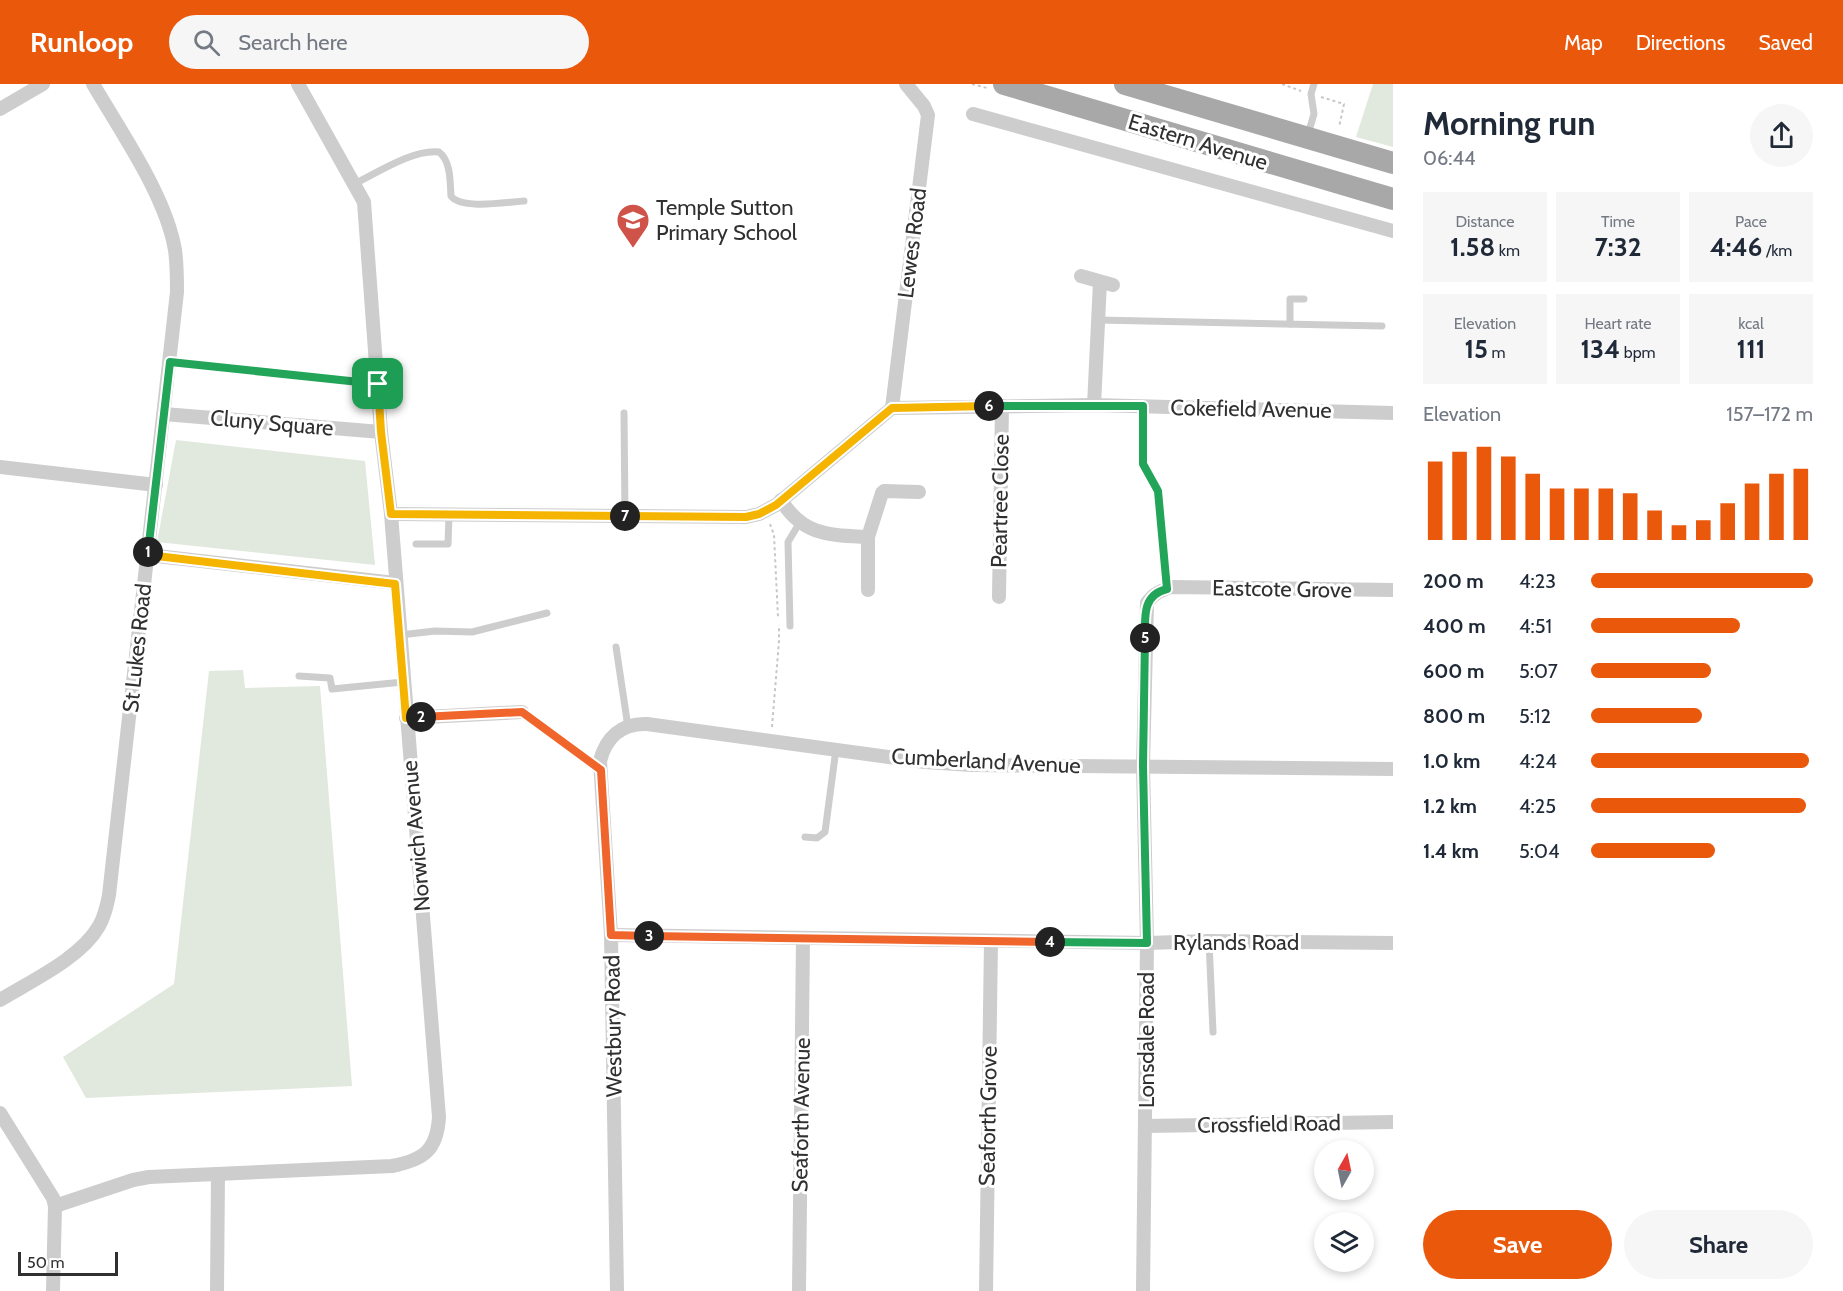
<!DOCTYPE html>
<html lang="en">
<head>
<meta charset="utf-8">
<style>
	:root { --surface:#fff; --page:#f6f6f7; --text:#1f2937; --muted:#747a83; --accent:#ea580c }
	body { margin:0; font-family:Cabin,sans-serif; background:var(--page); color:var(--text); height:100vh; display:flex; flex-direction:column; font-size:22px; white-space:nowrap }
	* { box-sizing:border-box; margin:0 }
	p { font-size:20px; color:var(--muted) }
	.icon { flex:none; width:33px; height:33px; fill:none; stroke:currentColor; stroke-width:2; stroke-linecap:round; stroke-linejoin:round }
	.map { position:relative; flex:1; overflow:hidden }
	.drawer { display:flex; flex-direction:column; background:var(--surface); width:450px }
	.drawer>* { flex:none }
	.needle { width:39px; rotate:9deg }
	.controls { position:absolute; left:1314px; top:1056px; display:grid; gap:12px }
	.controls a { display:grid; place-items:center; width:60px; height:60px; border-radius:50%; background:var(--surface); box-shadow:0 3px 9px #0003; font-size:30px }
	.scale { position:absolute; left:18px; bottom:15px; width:100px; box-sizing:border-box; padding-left:6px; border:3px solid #303030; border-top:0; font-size:16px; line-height:21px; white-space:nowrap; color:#303030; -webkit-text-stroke:4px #fff; paint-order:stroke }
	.pin { position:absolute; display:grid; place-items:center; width:51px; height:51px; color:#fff; margin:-26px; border-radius:12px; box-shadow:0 3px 9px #0006 }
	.km { position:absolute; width:30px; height:30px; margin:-15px; border-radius:50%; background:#222; color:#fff; font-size:16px; line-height:30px; text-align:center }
	.round { display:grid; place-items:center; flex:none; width:63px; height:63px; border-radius:32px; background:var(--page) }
	.summary { display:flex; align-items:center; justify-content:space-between; height:102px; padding:0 30px }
	h1 { font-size:33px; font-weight:700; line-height:45px }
	.metrics { display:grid; grid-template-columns:repeat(3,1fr); gap:9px; height:102px; padding:6px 30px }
	.metrics div { display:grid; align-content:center; border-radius:0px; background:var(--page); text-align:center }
	.metrics b { font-size:26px; font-weight:700 }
	.metrics small { font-size:16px; font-weight:400 }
	.metrics p { font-size:16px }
	.chart { height:168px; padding:12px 30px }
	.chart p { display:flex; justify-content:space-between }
	.chart svg { width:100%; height:108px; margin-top:6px; stroke:var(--accent); stroke-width:6 }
	.cta { display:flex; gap:12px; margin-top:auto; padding:12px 30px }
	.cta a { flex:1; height:69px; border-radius:36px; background:var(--accent); color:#fff; font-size:24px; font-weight:700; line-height:69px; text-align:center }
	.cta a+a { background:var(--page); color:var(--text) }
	ul { padding:0 30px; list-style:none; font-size:20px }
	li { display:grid; grid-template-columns:96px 72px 1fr; align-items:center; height:45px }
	li i { height:15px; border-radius:8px; background:var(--accent) }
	header { display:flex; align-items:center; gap:36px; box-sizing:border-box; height:84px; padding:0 30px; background:var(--accent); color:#fff }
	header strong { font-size:28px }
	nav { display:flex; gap:33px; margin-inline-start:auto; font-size:21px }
	.search { width:420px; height:54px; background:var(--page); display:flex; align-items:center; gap:15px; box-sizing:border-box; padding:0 21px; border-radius:33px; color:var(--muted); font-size:22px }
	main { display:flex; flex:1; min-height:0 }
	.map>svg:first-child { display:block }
</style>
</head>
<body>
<header>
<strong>Runloop</strong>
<div class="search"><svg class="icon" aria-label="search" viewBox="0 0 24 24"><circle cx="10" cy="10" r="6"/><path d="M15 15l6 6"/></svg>Search here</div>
<nav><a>Map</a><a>Directions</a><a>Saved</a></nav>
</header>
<main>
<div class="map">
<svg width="1393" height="1207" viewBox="0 0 1393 1207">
	<rect width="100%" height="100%" fill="#fff"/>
	<g fill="#e1e8dd">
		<polygon points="1373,0 1393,0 1393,63 1356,53"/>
		<polygon points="176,356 365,377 375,481 157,458"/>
		<polygon points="243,586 245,604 320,602 352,1002 86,1014 63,973 174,900 209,587"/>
	</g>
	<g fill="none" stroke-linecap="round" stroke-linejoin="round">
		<g stroke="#c7c7c7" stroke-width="2" stroke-dasharray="3 3" stroke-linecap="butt">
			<polyline points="972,0 987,4"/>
			<polyline points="1282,0 1301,7"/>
			<polyline points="1321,13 1344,20 1339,43"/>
			<polyline points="1143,335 1143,380 1158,407 1165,490"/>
			<polyline points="770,440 774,451 778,533"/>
			<polyline points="531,635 587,676"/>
			<polyline points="772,643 779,557 779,541"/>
		</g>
		<g stroke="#cdcdcd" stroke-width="7">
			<polyline points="1308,50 1314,30 1311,10 1314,0"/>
			<path d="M354,100C377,89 413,65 439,68C451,77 450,98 451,112C461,126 508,118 524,117"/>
			<polyline points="1098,236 1382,242"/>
			<polyline points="1290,240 1290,215 1304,215"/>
			<polyline points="170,278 378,300"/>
			<polyline points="624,329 625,432"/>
			<polyline points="416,460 448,460 449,431"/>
			<polyline points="790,542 788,458 800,438"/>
			<polyline points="400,551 435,547 472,548 547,529"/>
			<polyline points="616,563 628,643"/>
			<polyline points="299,592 330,594 332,605 403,598"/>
			<polyline points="805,753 817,754 825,748 836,665"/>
			<polyline points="1209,857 1213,948"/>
		</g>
		<g stroke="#cdcdcd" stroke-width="14">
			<polyline points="0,25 43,0"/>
			<polyline points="973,30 1393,147"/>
			<polyline points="1081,192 1113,201"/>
			<polyline points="1094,321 1100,198"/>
			<polyline points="892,324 1094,321 1393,329"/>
			<polyline points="892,324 928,31 924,22 906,0"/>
			<polyline points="164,330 381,348"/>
			<polyline points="0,383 156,401"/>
			<path d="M781,416C803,452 830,451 868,453"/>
			<polyline points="391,430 746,433 759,430 776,421 892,324"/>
			<polyline points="148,471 395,499"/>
			<polyline points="868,506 868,453 882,409 884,407 919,408"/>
			<polyline points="999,513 1002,322"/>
			<polyline points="406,634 522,628"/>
			<polyline points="611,851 1147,859 1209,857 1393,859"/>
			<path d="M0,916C31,897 81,874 99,842C105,832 107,821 109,811L177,208C177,194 177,180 175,166C166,112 121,48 93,0"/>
			<polyline points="0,1029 53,1114 55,1122 53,1207"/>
			<polyline points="1145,1042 1393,1038"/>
			<path d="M55,1122L133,1096L149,1093L392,1082C424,1076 437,1066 439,1033L391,430L381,348L364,118L298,0"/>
			<polyline points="217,1207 218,1090"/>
			<path d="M617,1207L611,851L600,677C606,653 622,639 647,640L925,678L972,681L1393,685"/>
			<polyline points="799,1207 803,855"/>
			<polyline points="986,1207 991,857"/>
			<path d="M1143,1207L1147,859L1143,682L1147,519C1153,510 1160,507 1171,503L1393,506"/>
		</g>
		<g stroke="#a8a8a8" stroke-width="22">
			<polyline points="1004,0 1393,115"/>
			<polyline points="1125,0 1393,79"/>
		</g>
	</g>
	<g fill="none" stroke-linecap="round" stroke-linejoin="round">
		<g stroke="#fff" stroke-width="12">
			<polyline id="split-1" points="148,468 170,278 378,300"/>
		</g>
		<g stroke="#fff" stroke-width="12">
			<polyline id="split-2" points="148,468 148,471 395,500 406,634 421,633"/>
		</g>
		<g stroke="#fff" stroke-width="12">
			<polyline id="split-3" points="421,633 522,628 601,686 611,851 649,852"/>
		</g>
		<g stroke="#fff" stroke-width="12">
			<polyline id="split-4" points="649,852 1050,858"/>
		</g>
		<g stroke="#fff" stroke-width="12">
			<polyline id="split-5" points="1050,858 1147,859 1143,682 1145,554"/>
		</g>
		<g stroke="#fff" stroke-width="12">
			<path id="split-6" d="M989,322H1143V380L1158,407L1167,505C1142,511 1145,533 1145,554"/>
		</g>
		<g stroke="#fff" stroke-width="12">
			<polyline id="split-7" points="625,432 746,433 759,430 776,421 892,324 989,322"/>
		</g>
		<g stroke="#fff" stroke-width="12">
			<polyline id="split-8" points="378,300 381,348 391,430 625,432"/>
		</g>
		<use href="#split-1" stroke="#22a559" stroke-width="8"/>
		<use href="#split-2" stroke="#f5b400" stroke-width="8"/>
		<use href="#split-3" stroke="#f0652b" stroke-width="8"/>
		<use href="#split-4" stroke="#f0652b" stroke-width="8"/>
		<use href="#split-5" stroke="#22a559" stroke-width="8"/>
		<use href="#split-6" stroke="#22a559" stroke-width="8"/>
		<use href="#split-7" stroke="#f5b400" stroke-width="8"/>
		<use href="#split-8" stroke="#f5b400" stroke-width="8"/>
	</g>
	<defs>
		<g id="school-pin" transform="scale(1.725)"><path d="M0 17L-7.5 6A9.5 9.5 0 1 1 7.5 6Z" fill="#cf5349" stroke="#fff"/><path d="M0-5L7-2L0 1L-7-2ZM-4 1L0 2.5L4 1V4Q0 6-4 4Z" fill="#fff"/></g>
	</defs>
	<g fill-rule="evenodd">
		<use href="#school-pin" x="633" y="136"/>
	</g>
	<g text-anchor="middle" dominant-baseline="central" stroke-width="6" stroke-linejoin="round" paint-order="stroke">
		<g font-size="22" fill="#303030" stroke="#fff">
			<text transform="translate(1198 58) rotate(17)">Eastern Avenue</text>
			<text transform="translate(912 159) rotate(-83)">Lewes Road</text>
			<text transform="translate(1251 325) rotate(1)">Cokefield Avenue</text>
			<text transform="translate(272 339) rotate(5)">Cluny Square</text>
			<text transform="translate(1000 417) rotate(-89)">Peartree Close</text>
			<text transform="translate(1282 505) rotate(1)">Eastcote Grove</text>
			<text transform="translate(137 564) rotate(-84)">St Lukes Road</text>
			<text transform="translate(986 677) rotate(3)">Cumberland Avenue</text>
			<text transform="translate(416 752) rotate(-95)">Norwich Avenue</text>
			<text x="1236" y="858">Rylands Road</text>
			<text transform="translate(613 942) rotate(-91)">Westbury Road</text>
			<text transform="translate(1146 956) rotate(-90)">Lonsdale Road</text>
			<text transform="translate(801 1031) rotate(-89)">Seaforth Avenue</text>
			<text transform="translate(988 1032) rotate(-89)">Seaforth Grove</text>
			<text transform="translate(1269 1040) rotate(-1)">Crossfield Road</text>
		</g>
		<g font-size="22" fill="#303030" stroke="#fff" text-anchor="start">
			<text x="656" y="123">Temple Sutton<tspan x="656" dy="25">Primary School</tspan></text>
		</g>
	</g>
</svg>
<div class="controls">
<a><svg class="needle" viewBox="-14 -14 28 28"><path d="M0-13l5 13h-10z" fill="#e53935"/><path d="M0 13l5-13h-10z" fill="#747a83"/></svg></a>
<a><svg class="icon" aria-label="layers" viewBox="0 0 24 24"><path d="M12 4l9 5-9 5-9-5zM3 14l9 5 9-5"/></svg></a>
</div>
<div class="scale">50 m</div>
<div class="pin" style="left:378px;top:300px;background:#1e9e55"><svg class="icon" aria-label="arrive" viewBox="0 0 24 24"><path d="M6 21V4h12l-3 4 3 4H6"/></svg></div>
<b class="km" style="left:148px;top:468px">1</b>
<b class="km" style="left:421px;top:633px">2</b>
<b class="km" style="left:649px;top:852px">3</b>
<b class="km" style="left:1050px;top:858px">4</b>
<b class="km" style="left:1145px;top:554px">5</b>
<b class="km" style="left:989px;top:322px">6</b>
<b class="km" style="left:625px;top:432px">7</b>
</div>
<section class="drawer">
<div class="summary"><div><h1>Morning run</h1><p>06:44</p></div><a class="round"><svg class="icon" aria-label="share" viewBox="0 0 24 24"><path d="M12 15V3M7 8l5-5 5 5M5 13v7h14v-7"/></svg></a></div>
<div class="metrics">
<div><p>Distance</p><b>1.58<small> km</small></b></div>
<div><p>Time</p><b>7:32</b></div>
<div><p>Pace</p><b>4:46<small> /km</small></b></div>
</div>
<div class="metrics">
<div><p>Elevation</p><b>15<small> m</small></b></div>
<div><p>Heart rate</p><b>134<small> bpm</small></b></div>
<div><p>kcal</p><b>111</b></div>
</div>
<div class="chart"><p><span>Elevation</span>157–172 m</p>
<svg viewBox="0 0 160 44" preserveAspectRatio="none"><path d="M5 44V12M15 44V8M25 44V6M35 44V10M45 44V17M55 44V23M65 44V23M75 44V23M85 44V25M95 44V32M105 44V38M115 44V36M125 44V29M135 44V21M145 44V17M155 44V15"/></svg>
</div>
<ul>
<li><b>200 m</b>4:23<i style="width:100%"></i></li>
<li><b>400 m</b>4:51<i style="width:67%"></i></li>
<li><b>600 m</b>5:07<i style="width:54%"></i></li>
<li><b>800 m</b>5:12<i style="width:50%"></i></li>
<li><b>1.0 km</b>4:24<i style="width:98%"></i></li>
<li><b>1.2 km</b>4:25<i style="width:97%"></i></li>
<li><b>1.4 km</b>5:04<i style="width:56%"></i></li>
</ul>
<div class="cta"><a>Save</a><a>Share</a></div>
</section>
</main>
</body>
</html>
